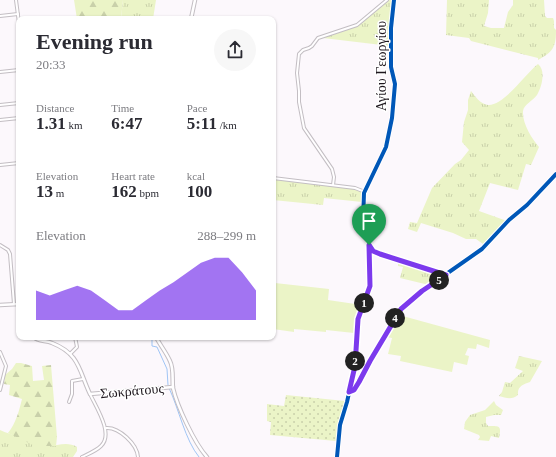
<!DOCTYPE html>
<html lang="en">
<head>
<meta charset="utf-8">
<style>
	:root { --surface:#fff; --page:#f7f7f7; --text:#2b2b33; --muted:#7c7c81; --accent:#7c3aed }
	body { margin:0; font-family:Georgia,serif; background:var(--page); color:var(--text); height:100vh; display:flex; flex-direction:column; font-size:15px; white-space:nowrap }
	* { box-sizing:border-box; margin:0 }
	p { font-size:13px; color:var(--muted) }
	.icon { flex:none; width:22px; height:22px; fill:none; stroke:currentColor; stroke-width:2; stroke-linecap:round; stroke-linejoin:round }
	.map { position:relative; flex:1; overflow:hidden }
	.details { position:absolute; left:16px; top:16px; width:260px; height:324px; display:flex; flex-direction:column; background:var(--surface); border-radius:8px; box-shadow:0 1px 3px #0004 }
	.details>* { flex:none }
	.pin { position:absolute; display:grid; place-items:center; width:34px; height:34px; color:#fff; margin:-41px -17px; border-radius:50% 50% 50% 0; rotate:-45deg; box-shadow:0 0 4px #0007 }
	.pin .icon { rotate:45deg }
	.km { position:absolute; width:20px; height:20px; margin:-10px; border-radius:50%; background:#222; color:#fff; font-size:11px; line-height:20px; text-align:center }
	.round { display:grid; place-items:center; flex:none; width:42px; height:42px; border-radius:21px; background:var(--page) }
	.overview { display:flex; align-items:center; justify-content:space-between; height:68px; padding:0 20px }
	h1 { font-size:22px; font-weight:600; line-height:30px }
	.figures { display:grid; grid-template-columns:repeat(3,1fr); gap:6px; height:68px; padding:4px 20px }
	.figures div { display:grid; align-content:center }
	.figures b { font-size:17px; font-weight:600 }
	.figures small { font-size:11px; font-weight:400 }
	.figures p { font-size:11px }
	.chart { height:112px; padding:8px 20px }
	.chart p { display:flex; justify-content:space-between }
	.chart svg { width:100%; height:72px; margin-top:4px; fill:var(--accent); opacity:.7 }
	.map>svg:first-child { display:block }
</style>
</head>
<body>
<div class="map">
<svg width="556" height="457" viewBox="0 0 556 457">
	<defs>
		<pattern id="grass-tufts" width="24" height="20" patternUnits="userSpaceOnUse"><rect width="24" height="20" fill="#ebf4c7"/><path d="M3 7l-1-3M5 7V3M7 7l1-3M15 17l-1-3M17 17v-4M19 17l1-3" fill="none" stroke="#c9d0aa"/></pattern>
		<pattern id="forest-firs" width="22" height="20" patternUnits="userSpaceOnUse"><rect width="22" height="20" fill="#ebf4c7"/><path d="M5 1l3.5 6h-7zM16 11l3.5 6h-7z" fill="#c9d0aa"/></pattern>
		<pattern id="park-dots" width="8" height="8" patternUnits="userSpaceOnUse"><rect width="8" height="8" fill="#ebf4c7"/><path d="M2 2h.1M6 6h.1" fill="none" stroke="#c9d0aa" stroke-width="1.8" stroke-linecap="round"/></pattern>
	</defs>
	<rect width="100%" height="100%" fill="#fcf8fc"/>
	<g fill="url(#grass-tufts)">
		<polygon points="123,0 156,0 153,19 139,18 133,19 130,17 126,19 121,19"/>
		<polygon points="388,0 393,0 389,29 390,46 323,38 358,26"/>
		<path d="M447,0H489L488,13L484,26L491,28H504L508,12L513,5V0H544L545,16L547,18H553L554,21V28L556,30C556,47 553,52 538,60V58L471,41L469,38L446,35Z"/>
		<path d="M538,64C546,70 542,87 537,95C533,101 524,104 523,111C522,123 532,139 539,147L531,165L526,164L518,190L490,183L479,211L507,221L497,232L483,244L476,239H466L453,233L421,223L417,232L408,229L410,222L417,223L432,188L455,164L461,160L469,150L462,142L464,122L468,110V100L471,91C475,96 480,104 488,105C504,106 526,73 538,64Z"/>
		<polygon points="275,179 355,189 361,191 362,202 324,198 323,205 273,200 273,190 274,190"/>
		<polygon points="398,262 444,276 429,285 400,278 403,267 398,266"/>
		<path d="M519,356L542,361L530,382C524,384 517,386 518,395C512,400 506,398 499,396L502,392L505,382L510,383L523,371L515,368Z"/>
		<path d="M494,401L496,405L503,410L501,415H494L486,417V423L488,426C499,426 502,425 499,438L491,436L489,441L478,440L480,437L479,435L464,429L465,422L470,415L485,410Z"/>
		<path d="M0,430C6,433 12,434 18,437C27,441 36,447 47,446C58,446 67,441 77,447V451L73,457H0Z"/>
	</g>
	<g fill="url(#forest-firs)">
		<polygon points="74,0 123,0 121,19 77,19"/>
		<path d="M16,363H21L32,366L33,381L44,380L42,366L51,365L57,437L56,446H35L8,433C16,423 19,411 22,399L9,395L10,385L4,384L5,375L12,369Z"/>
	</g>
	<polygon fill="url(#park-dots)" points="286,395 345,401 340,419 336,441 270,435 271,422 267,421 267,404 284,406"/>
	<g fill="#ebf4c7">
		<polygon points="275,283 329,289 328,300 362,305 357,318 354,333 326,330 326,332 294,329 294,332 273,329 273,299"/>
		<polygon points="399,315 490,340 489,348 477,344 476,349 468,348 465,355 469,356 467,365 454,362 452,372 400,361 401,356 388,354 392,338 386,337"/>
	</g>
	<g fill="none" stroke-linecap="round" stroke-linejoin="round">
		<g stroke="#a0c5f5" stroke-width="1">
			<polyline points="152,337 152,346 157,347 167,369 168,385"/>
			<path d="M169,388C179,409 185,440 199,457"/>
		</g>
		<g stroke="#c3bec3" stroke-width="4">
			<g id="minor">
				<polyline points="16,0 19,23"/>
				<polyline points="0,16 18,14"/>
				<polyline points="0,72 19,70"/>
				<polyline points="0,105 19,103"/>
				<polyline points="0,120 19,118"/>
				<polyline points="0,165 19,163"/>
				<polyline points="273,178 355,188 365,192"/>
				<polyline points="333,185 334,177 332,169 304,128 299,102 299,91 297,73 299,54 303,50 309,48 312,46 318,38 357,25 387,0"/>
				<polyline points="0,245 8,250 10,254 14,304"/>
				<polyline points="370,246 373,251 386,256 446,275"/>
				<polyline points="0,352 6,366 0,390"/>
				<polyline points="70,354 77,347 75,337"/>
				<polyline points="349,392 353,389 359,381 370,361 401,309 422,291 482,249 509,220 527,205 556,174"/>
				<polyline points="69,402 72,394 72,381 83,379"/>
				<path d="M106,428C119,427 137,444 138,457"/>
				<path d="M82,457C88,454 96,451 101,446C114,434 96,407 90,394"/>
				<polyline points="337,457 340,425 347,402 355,366 358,319 370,286 369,245 363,222 364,193 386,147 392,118 395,84 391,67 391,28 394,0"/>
			</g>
		</g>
		<g stroke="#c3bec3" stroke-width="4.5">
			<g id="tertiary">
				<polyline points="191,19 195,0"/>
				<polyline points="0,305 19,304"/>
				<path d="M34,337C38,342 46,340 52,343C80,354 79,371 90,394L173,387"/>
				<path d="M156,337C160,345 166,352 170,361C174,369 172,379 173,388C177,406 195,444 207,457"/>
			</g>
		</g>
		<use href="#minor" stroke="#fffeff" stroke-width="2"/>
		<use href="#tertiary" stroke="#fffeff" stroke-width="2.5"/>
		<g stroke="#fff" stroke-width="6">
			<g id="cycleway">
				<polyline points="349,392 353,389 359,381 370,361 401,309 422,291 482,249 509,220 527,205 556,174"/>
				<polyline points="337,457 340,425 347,402 355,366 358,319 370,286 369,245 363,222 364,193 386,147 392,118 395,84 391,67 391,28 394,0"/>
			</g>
		</g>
		<use href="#cycleway" stroke="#0057b8" stroke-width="4"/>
	</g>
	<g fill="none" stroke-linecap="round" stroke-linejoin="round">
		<g stroke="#fff" stroke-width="8">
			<polygon id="route" points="369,245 373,251 380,254 446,275 422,291 401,309 370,361 359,382 354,390 349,392 355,366 358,319 370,286"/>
		</g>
		<use href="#route" stroke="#7c3aed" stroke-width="5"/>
	</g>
	<g text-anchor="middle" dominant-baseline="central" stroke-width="3" stroke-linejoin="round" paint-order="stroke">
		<g font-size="14" fill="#1f181f" stroke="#fff">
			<text transform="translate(381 66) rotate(-90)">Αγίου Γεωργίου</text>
			<text transform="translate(132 391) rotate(-5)">Σωκράτους</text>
		</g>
	</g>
</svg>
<div class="pin" style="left:369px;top:245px;background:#1e9e55"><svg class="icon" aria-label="arrive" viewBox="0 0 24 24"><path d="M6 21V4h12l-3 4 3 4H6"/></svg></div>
<b class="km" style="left:364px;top:303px">1</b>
<b class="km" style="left:355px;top:361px">2</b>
<b class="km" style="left:395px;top:318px">4</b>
<b class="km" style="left:439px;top:280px">5</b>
<section class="details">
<div class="overview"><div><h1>Evening run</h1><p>20:33</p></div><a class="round"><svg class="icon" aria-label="share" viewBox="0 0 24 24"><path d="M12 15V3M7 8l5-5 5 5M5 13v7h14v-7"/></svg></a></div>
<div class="figures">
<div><p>Distance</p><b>1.31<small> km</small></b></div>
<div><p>Time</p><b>6:47</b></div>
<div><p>Pace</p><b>5:11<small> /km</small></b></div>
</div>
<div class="figures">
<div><p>Elevation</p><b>13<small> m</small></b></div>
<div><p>Heart rate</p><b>162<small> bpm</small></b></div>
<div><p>kcal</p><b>100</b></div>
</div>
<div class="chart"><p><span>Elevation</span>288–299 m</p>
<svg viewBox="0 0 160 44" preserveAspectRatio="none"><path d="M0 44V26L10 29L20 26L30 23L40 26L50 32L60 38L70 38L80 32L90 26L100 21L110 15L120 9L130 6L140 6L150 15L160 26V44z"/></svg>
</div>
</section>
</div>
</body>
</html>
